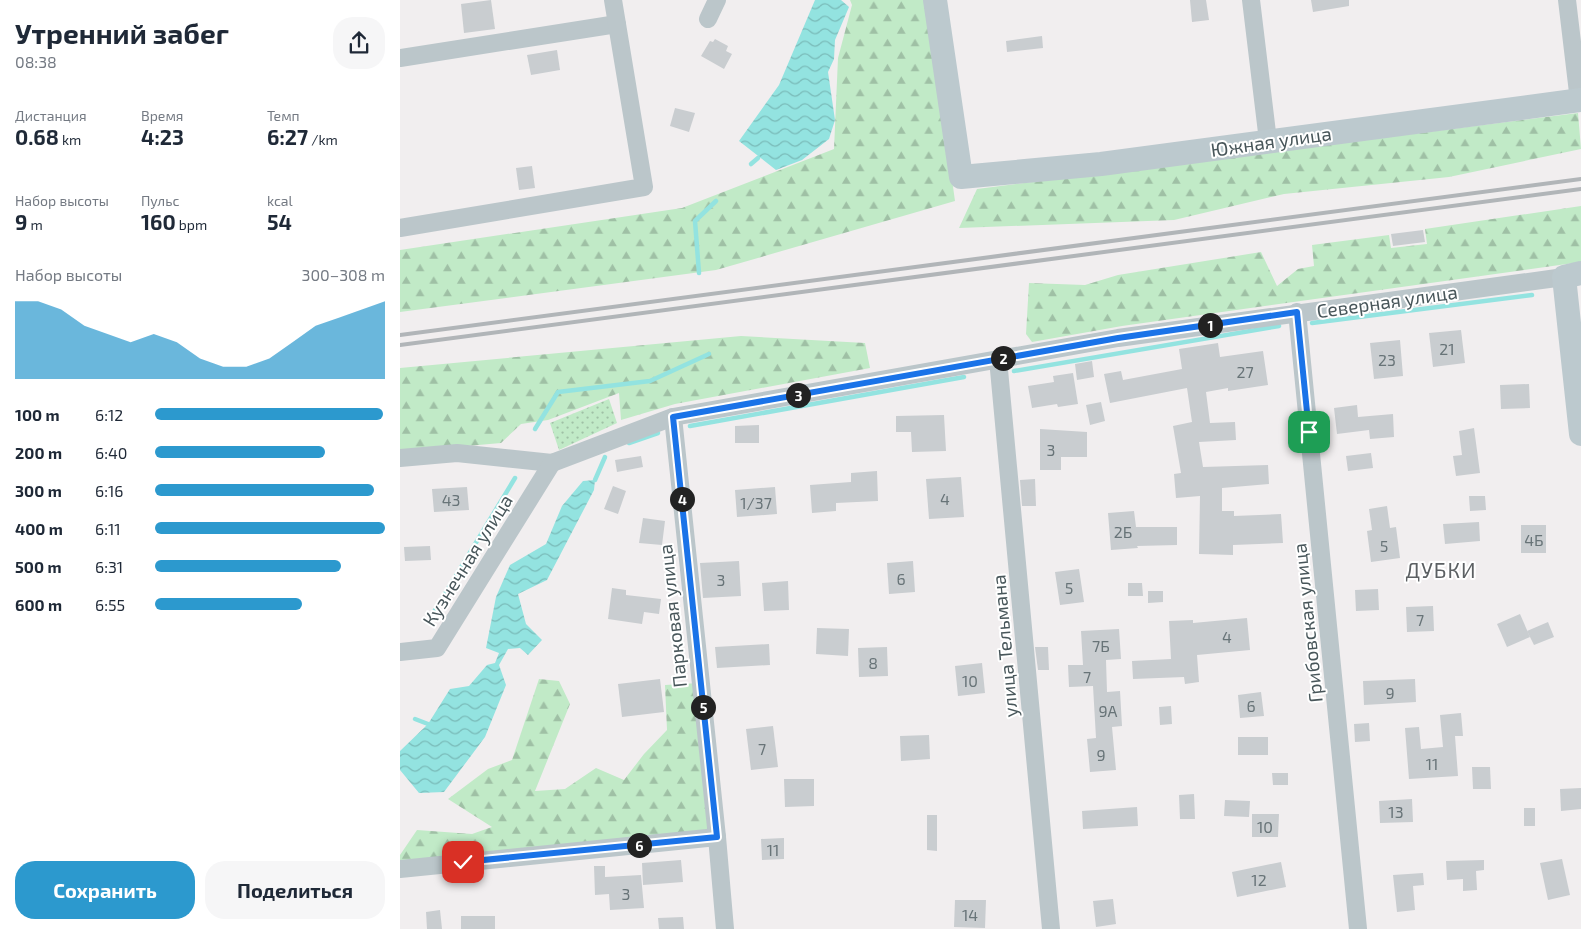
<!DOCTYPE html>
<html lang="ru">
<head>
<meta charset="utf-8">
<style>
	:root { --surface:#fff; --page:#f6f6f7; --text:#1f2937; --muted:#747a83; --accent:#2c99ce }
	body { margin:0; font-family:"Exo 2",sans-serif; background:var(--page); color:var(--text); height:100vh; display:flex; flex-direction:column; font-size:19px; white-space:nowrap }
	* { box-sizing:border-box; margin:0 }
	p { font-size:16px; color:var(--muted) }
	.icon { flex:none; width:28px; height:28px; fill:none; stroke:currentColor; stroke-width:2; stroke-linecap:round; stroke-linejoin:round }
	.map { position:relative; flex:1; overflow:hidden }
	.drawer { display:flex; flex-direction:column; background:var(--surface); width:400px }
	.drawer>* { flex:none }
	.pin { position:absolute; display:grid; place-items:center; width:42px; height:42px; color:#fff; margin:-21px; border-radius:10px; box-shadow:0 2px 8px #0006 }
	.km { position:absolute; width:25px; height:25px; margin:-12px; border-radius:50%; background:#222; color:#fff; font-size:14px; line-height:25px; text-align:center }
	.round { display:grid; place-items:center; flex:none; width:52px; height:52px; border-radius:20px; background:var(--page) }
	.head { display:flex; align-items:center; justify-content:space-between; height:85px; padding:0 15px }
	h1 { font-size:28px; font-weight:700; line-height:38px }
	.figures { display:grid; grid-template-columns:repeat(3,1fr); gap:8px; height:85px; padding:5px 15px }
	.figures div { display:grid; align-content:center }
	.figures b { font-size:21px; font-weight:700 }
	.figures small { font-size:14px; font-weight:400 }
	.figures p { font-size:14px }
	.chart { height:140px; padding:10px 15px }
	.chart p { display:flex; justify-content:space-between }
	.chart svg { width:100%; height:90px; margin-top:5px; fill:var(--accent); opacity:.7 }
	.primary-button { display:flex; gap:10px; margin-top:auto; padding:10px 15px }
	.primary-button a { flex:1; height:58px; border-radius:20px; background:var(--accent); color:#fff; font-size:20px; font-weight:700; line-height:58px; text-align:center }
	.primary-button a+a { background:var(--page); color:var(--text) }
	ul { padding:0 15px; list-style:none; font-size:16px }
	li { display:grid; grid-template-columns:80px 60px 1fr; align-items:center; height:38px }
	li i { height:12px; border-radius:6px; background:var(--accent) }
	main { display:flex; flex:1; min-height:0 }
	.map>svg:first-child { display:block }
</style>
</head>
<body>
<main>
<section class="drawer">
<div class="head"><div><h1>Утренний забег</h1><p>08:38</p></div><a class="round"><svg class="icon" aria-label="share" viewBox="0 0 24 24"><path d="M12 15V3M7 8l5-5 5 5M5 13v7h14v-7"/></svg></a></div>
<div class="figures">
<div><p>Дистанция</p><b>0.68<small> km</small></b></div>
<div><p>Время</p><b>4:23</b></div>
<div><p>Темп</p><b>6:27<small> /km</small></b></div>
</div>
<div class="figures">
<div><p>Набор высоты</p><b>9<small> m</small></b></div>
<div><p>Пульс</p><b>160<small> bpm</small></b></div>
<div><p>kcal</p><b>54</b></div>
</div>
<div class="chart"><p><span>Набор высоты</span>300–308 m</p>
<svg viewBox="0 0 160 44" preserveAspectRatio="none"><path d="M0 44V6L10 6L20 10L30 18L40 22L50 26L60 22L70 26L80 34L90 38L100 38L110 34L120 26L130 18L140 14L150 10L160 6V44z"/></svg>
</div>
<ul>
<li><b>100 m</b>6:12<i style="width:99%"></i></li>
<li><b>200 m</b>6:40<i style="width:74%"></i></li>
<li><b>300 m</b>6:16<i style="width:95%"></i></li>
<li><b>400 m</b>6:11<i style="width:100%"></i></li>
<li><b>500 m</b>6:31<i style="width:81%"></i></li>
<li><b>600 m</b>6:55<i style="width:64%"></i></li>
</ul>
<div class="primary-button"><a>Сохранить</a><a>Поделиться</a></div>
</section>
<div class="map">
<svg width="1181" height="929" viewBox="0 0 1181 929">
	<defs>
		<pattern id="grass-dots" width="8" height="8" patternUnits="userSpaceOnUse" patternTransform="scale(1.25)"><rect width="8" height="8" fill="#c1eac7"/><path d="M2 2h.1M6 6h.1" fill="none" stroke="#9fc0a5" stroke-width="1.8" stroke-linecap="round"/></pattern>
		<pattern id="forest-firs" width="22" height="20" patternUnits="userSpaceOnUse" patternTransform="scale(1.25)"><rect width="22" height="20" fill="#c1eac7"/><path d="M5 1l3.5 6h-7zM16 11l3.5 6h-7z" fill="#9fc0a5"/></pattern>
		<pattern id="water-waves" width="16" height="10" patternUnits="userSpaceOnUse" patternTransform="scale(1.25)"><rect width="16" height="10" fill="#93e3e0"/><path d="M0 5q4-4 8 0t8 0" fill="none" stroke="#7abbb9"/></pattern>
	</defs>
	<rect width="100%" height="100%" fill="#f1eeef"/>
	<polygon fill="url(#grass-dots)" points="209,399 217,423 159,450 150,423"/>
	<g fill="url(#forest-firs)">
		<polygon points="450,0 527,0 555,201 316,270 0,312 0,250 282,208 434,149 438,58 452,5"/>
		<polygon points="1178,113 1181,149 1049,177 884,194 774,220 559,228 577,189"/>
		<polygon points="1181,206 1181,262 722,326 632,342 626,334 629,283 685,285 718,275 861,252 877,286 898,269 914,266 912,245 989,235 991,248 1027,244 1025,229"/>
		<polygon points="341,336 465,343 470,368 275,404 221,420 219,393 148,420 121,424 101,443 0,452 0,368"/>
		<polygon points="139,679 159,681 170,704 135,791 165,789 196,768 224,780 244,754 267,730 265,685 299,683 315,832 0,861 0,855 17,830 72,834 92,827 48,799 88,769 112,760"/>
	</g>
	<g fill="url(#water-waves)">
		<polygon points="415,0 441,0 449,7 435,40 434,59 428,72 435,120 429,139 402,160 376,170 339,141 379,85"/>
		<polygon points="195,480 194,490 147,580 118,594 126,624 142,640 128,655 120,648 108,649 99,665 106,685 85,737 44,792 19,793 0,770 0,751 28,724 50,689 69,686 87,665 95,663 99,653 86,648 96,597 110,565 146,544 162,506 183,481"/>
	</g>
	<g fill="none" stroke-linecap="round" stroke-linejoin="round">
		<g stroke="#93e3e0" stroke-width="4.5">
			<polyline points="351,164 358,158"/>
			<polyline points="299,273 295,221 316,201"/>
			<polyline points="912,323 1132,295"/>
			<polyline points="614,371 879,326"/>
			<polyline points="290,426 564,377"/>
			<polyline points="135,429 158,392 250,381 309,354"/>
			<polyline points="229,443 258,433"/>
			<polyline points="195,480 205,457"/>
			<polyline points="28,622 115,478"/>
			<polyline points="15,719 28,724"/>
		</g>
	</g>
	<g fill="#c9cdd0">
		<polygon points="91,0 95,29 64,33 61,4"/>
		<polygon points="790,0 806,0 809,20 792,22"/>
		<polygon points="911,0 949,0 949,6 913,12"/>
		<polygon points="642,36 643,48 607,52 606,41"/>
		<polygon points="315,39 328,46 326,51 332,54 324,69 301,56 310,41 313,42"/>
		<polygon points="157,50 160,70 131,75 127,55"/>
		<polygon points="275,108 295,113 289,132 270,126"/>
		<polygon points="132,166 135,188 119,190 116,168"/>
		<polygon points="1023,230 1025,242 993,246 991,234"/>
		<polygon points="1061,330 1065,363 1033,367 1029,333"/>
		<polygon points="1000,340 1003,376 974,379 970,343"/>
		<polygon points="818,343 820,357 863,351 868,385 828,391 828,388 806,392 810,423 835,422 836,440 799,442 803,467 868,465 869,484 822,488 822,511 834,511 834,516 881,514 883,543 833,545 833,555 799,554 800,496 776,498 774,474 781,473 773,426 792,422 787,388 710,403 704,374 721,371 723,380 782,369 779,349"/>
		<polygon points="692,361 694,377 677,380 675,364"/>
		<polygon points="673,373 678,404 658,407 657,404 632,408 628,386 654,382 653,376"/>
		<polygon points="1129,384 1130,408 1101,409 1100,385"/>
		<polygon points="701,402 705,421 690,425 686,405"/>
		<polygon points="957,405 958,417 993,414 994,437 970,439 969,430 937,434 934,408"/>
		<polygon points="544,415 546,451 512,452 511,432 496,432 496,416"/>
		<polygon points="359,425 359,443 335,443 335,426"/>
		<polygon points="1074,428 1080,473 1056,476 1053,456 1062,455 1059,431"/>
		<polygon points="640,429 687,432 687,457 661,457 661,470 640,470"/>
		<polygon points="971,453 973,468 948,471 946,456"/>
		<polygon points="241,456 243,467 217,472 215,460"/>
		<polygon points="477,471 478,501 436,503 436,511 412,513 410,485 451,482 451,473"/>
		<polygon points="561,477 564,517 529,519 526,479"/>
		<polygon points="635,479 636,506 622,506 620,480"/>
		<polygon points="213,486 226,491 218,514 204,509"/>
		<polygon points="67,487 69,510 34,512 32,489"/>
		<polygon points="375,487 377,514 337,517 335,490"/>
		<polygon points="1069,496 1085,496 1086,510 1070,511"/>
		<polygon points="987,506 990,528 996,527 1000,558 971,562 967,531 972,530 969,509"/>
		<polygon points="734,511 736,527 777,527 777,545 737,546 738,548 711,550 708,513"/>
		<polygon points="243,518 265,521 262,545 239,543"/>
		<polygon points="1079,522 1080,541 1045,544 1043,524"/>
		<rect x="1121" y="525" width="25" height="28"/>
		<polygon points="30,546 31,560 5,561 4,547"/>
		<polygon points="339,561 341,596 303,598 300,563"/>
		<polygon points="513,561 515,592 489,594 487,563"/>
		<polygon points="679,569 684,602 660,605 655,572"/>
		<polygon points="388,581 389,610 364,611 362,583"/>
		<polygon points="728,583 742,583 743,596 728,596"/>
		<polygon points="212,588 226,590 226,595 261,599 259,614 244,612 242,624 208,619"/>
		<polygon points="978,589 979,610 956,611 955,590"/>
		<polygon points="748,591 763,591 763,602 748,603"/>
		<polygon points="1033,606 1034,631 1007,632 1006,607"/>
		<polygon points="1120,614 1130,637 1107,647 1097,624"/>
		<polygon points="847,618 850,650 797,655 799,682 785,684 784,677 733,679 732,661 771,659 769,621 793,620 793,623"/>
		<polygon points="1148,622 1154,637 1134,645 1127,631"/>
		<polygon points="417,628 449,629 448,656 416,654"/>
		<polygon points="719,629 721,659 706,660 707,692 720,691 722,726 712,727 716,770 690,772 687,739 696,738 693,686 669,687 668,665 683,665 681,631"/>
		<polygon points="369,644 370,665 317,668 315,647"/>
		<polygon points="487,647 488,676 459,677 458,648"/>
		<polygon points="635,647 648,647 649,670 638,670"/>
		<polygon points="582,663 585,693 558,696 555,666"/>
		<polygon points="260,679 264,712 222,717 218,684"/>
		<polygon points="1015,679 1016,702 964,705 963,681"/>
		<polygon points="861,692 864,716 840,718 838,695"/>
		<polygon points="771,706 772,724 760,725 759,707"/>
		<polygon points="1061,713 1063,736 1055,736 1058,776 1009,779 1005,728 1019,727 1021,749 1043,747 1040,715"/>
		<polygon points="969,723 970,741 955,742 954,724"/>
		<polygon points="373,726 378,767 351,770 346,729"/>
		<polygon points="529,735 530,759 501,761 500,736"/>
		<rect x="838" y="737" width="30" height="18"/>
		<polygon points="1072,767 1090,767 1091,789 1073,789"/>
		<polygon points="872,773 888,773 888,785 873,785"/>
		<polygon points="384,779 414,779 414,806 385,807"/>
		<polygon points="1181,788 1181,809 1161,811 1160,789"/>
		<polygon points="794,794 795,819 780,819 779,795"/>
		<polygon points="1012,799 1013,822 980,823 979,801"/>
		<polygon points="825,800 850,801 849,817 824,816"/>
		<polygon points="737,807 738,826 683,829 682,811"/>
		<rect x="1124" y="808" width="11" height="18"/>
		<polygon points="852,814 879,814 878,837 852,837"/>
		<polygon points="527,815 537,815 537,851 527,850"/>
		<polygon points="384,838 384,859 362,860 361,839"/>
		<polygon points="1162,859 1170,895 1148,900 1140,863"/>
		<polygon points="281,860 283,882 243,885 242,863"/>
		<polygon points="1084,860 1084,870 1076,871 1077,890 1063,891 1063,879 1047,880 1046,861"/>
		<polygon points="881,862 886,887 837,897 832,872"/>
		<polygon points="194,866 205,866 205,877 241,875 244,908 210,910 209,894 195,895"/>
		<polygon points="1023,873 1024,885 1013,886 1015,910 997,912 993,875"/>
		<polygon points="713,899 716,924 696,927 693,901"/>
		<polygon points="555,900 586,900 585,928 554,927"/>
		<polygon points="40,910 42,929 27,929 26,912"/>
		<rect x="61" y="916" width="34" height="13"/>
		<polygon points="283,917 284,929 259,929 258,918"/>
	</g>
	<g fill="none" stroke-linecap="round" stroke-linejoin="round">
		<g stroke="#bbc6ca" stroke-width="18">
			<polyline points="851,0 868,141"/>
			<polyline points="1167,0 1179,101"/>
			<polyline points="308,19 317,0"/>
			<polyline points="0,58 217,24"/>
			<polyline points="0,228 244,187 213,0"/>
			<polyline points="897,312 958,929"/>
			<polyline points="598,359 651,929"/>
			<polyline points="273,417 317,837 325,929"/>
			<polyline points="0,458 57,453 152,463 273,417 718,338 1164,277"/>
			<polyline points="0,652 37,648 152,463"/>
			<polyline points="0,869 317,837"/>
		</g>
		<g stroke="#bcc9ce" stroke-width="24">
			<polyline points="535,0 561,177 701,164 1181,100"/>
			<polyline points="1181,273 1164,277 1181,434"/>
		</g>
		<g stroke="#b1b5b8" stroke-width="4">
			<polyline points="0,335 1181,179"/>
			<polyline points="0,345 1181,189"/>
		</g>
	</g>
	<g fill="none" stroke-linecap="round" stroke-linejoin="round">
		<g stroke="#fff" stroke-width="10">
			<polyline id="route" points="63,862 317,837 273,417 718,338 897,312 909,432"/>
		</g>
		<use href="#route" stroke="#1a73e8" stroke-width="6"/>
	</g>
	<g text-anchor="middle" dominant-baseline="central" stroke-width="4" stroke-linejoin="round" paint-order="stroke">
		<g font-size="16" fill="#687478">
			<text x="1047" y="348">21</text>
			<text x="987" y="359">23</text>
			<text x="845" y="371">27</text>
			<text x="651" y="449">3</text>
			<text x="545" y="498">4</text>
			<text x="51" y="499">43</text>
			<text x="356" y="502">1/37</text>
			<text x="723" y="531">2Б</text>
			<text x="1134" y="539">4Б</text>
			<text x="984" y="545">5</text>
			<text x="501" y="578">6</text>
			<text x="321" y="579">3</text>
			<text x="669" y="587">5</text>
			<text x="1020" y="619">7</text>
			<text x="827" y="636">4</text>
			<text x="701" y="645">7Б</text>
			<text x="473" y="662">8</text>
			<text x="687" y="676">7</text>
			<text x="570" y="680">10</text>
			<text x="990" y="692">9</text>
			<text x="851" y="705">6</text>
			<text x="708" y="710">9А</text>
			<text x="362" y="748">7</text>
			<text x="701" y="754">9</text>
			<text x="1032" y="763">11</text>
			<text x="996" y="811">13</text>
			<text x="865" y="826">10</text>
			<text x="373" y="849">11</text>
			<text x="859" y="879">12</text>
			<text x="226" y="893">3</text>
			<text x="570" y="914">14</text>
		</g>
		<g font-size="19" fill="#48565a" stroke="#fff">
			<text transform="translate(871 141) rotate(-8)">Южная улица</text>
			<text transform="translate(987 301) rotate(-8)">Северная улица</text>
			<text transform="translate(67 560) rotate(-58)">Кузнечная улица</text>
			<text transform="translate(272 616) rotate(-96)">Парковая улица</text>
			<text transform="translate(907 623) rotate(-96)">Грибовская улица</text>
			<text transform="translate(604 646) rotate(-95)">улица Тельмана</text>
		</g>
		<g font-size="21" letter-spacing="1" fill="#5c6063" stroke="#fff">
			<text x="1041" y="569">ДУБКИ</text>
		</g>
	</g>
</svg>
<div class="pin" style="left:909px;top:432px;background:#1e9e55"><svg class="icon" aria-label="arrive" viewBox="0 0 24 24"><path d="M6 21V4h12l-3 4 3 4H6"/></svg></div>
<div class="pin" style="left:63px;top:862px;background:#d93025"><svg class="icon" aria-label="check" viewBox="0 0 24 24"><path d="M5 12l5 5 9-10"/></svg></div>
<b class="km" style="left:810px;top:325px">1</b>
<b class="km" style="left:603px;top:358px">2</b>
<b class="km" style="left:398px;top:395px">3</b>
<b class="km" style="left:282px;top:499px">4</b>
<b class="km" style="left:303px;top:707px">5</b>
<b class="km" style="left:239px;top:845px">6</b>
</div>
</main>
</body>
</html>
